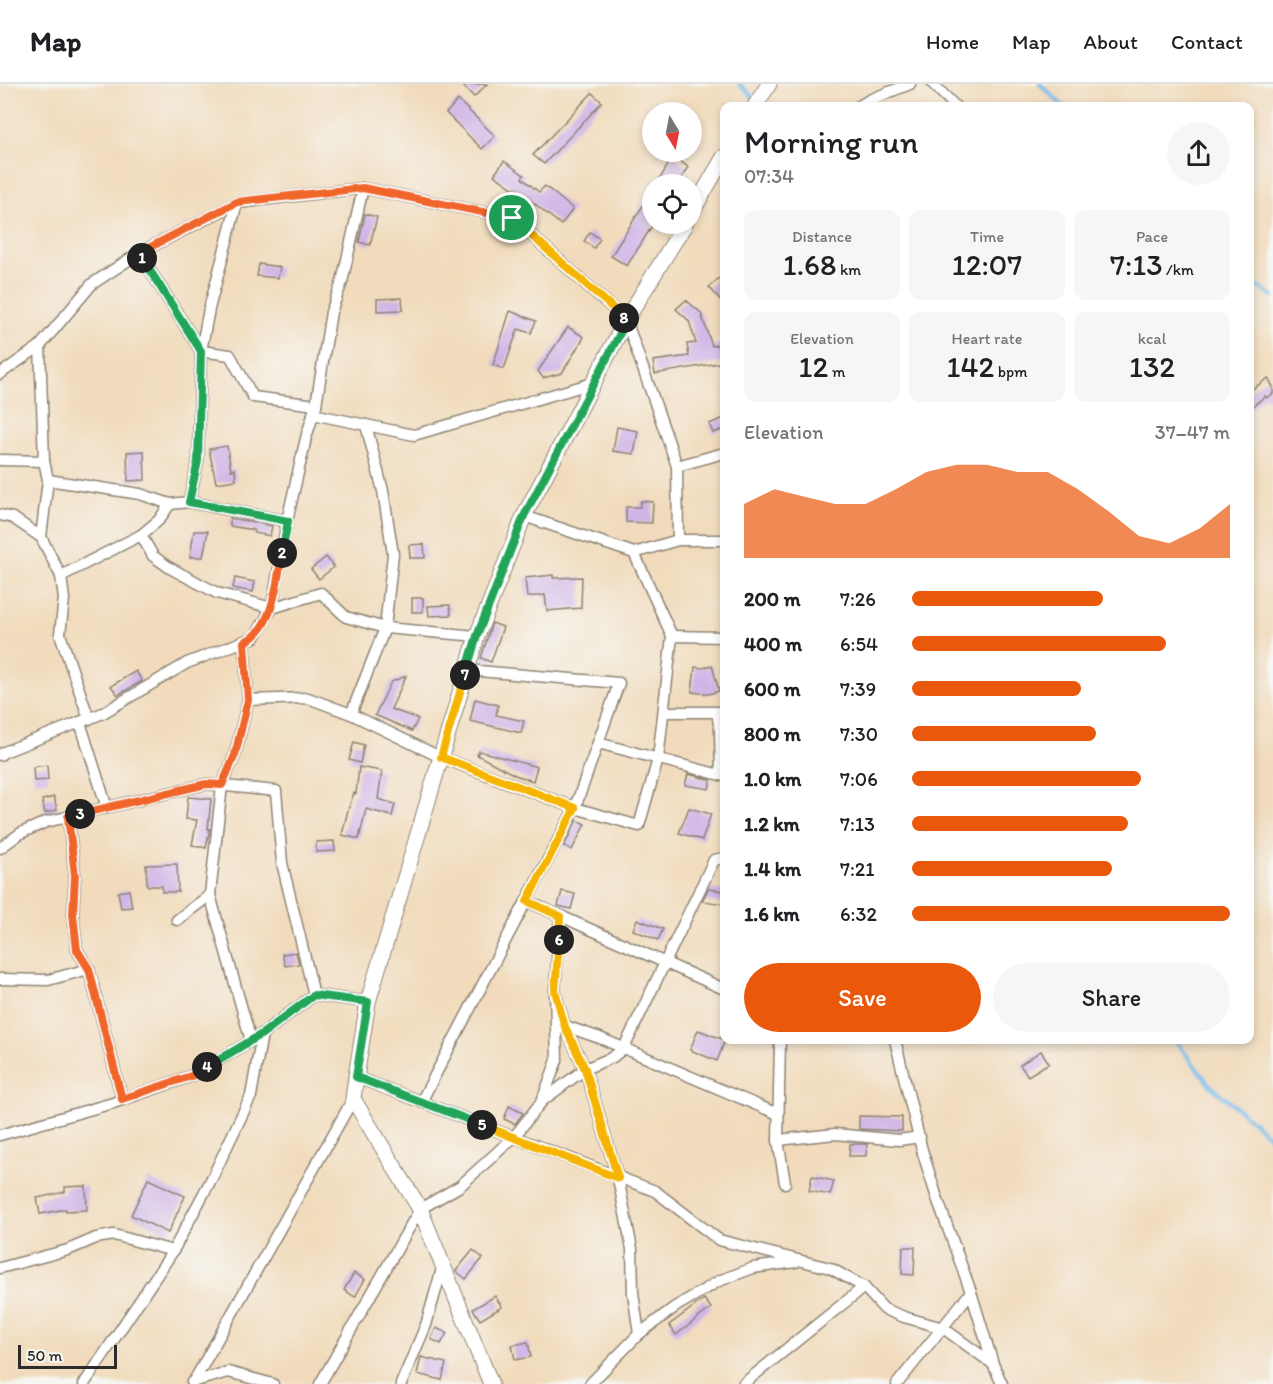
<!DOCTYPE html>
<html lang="en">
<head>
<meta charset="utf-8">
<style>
	:root { --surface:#fff; --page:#f6f6f6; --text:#202124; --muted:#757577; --line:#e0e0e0; --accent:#ea580c }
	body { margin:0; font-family:Itim,sans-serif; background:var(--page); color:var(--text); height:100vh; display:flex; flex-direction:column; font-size:22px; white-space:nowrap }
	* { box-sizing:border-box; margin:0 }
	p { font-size:20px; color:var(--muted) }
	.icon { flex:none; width:33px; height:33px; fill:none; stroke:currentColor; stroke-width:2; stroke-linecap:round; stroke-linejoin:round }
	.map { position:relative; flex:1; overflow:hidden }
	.panel { position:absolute; left:720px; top:18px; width:534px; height:942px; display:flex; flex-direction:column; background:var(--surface); border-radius:12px; box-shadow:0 3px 9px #0003 }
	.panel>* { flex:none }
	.needle { width:39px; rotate:170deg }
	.fabs { position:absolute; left:642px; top:18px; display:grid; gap:12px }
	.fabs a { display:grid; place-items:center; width:60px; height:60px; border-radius:50%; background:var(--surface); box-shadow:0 3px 9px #0003; font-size:30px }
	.scale { position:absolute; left:18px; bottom:15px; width:99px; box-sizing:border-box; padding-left:6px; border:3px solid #2b2b2b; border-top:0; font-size:16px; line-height:21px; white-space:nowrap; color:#2b2b2b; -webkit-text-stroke:4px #f6f6f2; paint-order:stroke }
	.pin { position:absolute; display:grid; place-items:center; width:51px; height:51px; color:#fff; margin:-26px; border:3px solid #fff; border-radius:50%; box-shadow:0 2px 6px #0007 }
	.km { position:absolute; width:30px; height:30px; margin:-15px; border-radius:50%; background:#222; color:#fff; font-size:16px; line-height:30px; text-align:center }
	.round { display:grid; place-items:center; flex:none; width:63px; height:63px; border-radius:32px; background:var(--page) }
	.head { display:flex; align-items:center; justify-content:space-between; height:102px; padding:0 24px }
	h1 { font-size:33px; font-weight:600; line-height:45px }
	.figures { display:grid; grid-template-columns:repeat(3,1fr); gap:9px; height:102px; padding:6px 24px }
	.figures div { display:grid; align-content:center; border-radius:12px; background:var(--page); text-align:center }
	.figures b { font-size:30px; font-weight:600 }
	.figures small { font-size:16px; font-weight:400 }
	.figures p { font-size:16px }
	.chart { height:168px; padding:12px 24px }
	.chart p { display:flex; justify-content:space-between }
	.chart svg { width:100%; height:108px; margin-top:6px; fill:var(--accent); opacity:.7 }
	.action { display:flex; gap:12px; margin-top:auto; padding:12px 24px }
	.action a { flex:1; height:69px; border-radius:36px; background:var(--accent); color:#fff; font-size:24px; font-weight:600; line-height:69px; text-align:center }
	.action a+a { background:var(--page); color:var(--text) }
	ul { padding:0 24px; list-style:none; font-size:20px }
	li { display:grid; grid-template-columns:96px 72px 1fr; align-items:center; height:45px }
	li i { height:15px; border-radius:8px; background:var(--accent) }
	header { display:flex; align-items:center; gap:36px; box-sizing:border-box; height:84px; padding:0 30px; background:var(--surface); border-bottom:2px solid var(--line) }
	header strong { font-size:28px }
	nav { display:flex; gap:33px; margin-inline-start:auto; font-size:21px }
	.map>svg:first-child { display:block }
</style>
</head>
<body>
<header>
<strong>Map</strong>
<nav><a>Home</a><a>Map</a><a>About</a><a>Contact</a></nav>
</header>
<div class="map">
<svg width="1273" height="1300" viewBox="0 0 1273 1300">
	<rect width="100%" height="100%" fill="#f6f6f2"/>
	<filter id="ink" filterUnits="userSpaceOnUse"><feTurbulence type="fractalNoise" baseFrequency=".0167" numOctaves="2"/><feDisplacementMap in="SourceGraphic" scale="12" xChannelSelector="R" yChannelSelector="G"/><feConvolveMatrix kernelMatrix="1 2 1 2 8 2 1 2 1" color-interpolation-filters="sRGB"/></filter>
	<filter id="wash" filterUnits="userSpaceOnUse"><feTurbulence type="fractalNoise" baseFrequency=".008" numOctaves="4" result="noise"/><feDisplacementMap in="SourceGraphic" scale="24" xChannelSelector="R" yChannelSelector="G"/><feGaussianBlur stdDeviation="1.35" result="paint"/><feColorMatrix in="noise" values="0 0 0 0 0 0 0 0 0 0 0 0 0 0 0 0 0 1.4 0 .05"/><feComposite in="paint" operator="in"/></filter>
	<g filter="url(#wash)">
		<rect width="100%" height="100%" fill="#f1dbbc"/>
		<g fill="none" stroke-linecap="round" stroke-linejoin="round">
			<g stroke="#73bceb" stroke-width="4">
				<polyline points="739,0 754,14"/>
				<polyline points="1040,0 1063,22"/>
				<polyline points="1250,198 1273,212"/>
				<polyline points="1175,956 1210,1001 1273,1055"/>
			</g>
		</g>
		<g id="blocks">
			<g fill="#cfb4e7">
				<polygon points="461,0 487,0 474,13"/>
				<polygon points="592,9 602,18 544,80 533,71"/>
				<polygon points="458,16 495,52 482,65 446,29"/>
				<polygon points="673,72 688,83 678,100 657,100"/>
				<polygon points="504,77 524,91 522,94 539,108 545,102 573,125 561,141 515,104 514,105 494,91"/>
				<polygon points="652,107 652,142 627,182 611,172"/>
				<polygon points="365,130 377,133 370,161 359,158"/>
				<polygon points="590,148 600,155 594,164 584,157"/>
				<polygon points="259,180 280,183 278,194 257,192"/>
				<polygon points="724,190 724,220 709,203"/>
				<polygon points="402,214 403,226 377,227 377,215"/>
				<polygon points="686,216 701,229 712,262 724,259 724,278 655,290 653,277 689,272 687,260 696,259 689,237 676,225"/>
				<polygon points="510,227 536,237 531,249 518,245 504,285 493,281"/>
				<polygon points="568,243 584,253 562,289 543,294 538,287"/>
				<polygon points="1268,294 1273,303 1273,310 1266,314 1265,312 1250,325 1250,307"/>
				<polygon points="724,334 724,345 713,349 709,340"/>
				<polygon points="617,343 638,347 634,370 613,367"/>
				<polygon points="227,362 231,386 235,385 236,396 216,399 209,365"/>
				<polygon points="144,367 145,396 128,397 127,368"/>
				<polygon points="641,417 653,418 652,439 626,438 626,423 640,423"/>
				<polygon points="230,434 272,442 270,452 254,449 254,446 230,442"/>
				<polygon points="194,447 208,447 203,473 190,473"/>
				<polygon points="424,460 425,474 410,474 409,461"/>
				<polygon points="326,473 334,483 319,495 311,485"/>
				<polygon points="553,491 553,494 582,493 581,524 547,527 545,511 527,513 525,494"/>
				<polygon points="235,494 255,498 253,508 233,504"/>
				<rect x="412" y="514" width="11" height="14"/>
				<polygon points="450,521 451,531 429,532 428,522"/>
				<polygon points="492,539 503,543 491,578 481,574"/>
				<polygon points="712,581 719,607 709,610 692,608 695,583 703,584"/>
				<polygon points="136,587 142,597 118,611 111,602"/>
				<polygon points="406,592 391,625 418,635 412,647 375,631 391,598"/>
				<polygon points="475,615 498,621 496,631 524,637 521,649 470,637"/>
				<polygon points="354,658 364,661 360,679 349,676"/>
				<polygon points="479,667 537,683 533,697 515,691 477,671"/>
				<polygon points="47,681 48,696 34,697 33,683"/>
				<polygon points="359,683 382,687 378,715 395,720 392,732 366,725 359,755 342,751 348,726 354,709 356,710"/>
				<polygon points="688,690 711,696 709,705 685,701"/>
				<polygon points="54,713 57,726 45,729 42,716"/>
				<polygon points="188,713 211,715 208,745 210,745 206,764 192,761 197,736 186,735"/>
				<polygon points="689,724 711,730 702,756 679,749"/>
				<polygon points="577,736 585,740 572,766 564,762"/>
				<polygon points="334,757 335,767 316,768 316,758"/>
				<polygon points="177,780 178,808 162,808 162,802 147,802 146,781"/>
				<polygon points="708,805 724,807 724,820 702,817"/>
				<polygon points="129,806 132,823 121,824 118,808"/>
				<polygon points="562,807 575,810 571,825 558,822"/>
				<polygon points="637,835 663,845 658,856 633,846"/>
				<polygon points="296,868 299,880 285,882 282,870"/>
				<polygon points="698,946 725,956 717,977 690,966"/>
				<polygon points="1041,967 1049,979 1028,992 1020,981"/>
				<polygon points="509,1022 523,1029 515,1040 504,1035"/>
				<polygon points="859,1032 902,1033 902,1047 859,1045"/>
				<polygon points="850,1060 867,1060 866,1072 849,1072"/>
				<polygon points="812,1092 834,1097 830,1111 809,1107"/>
				<polygon points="148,1095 185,1112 168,1149 131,1131"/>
				<polygon points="86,1102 87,1126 66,1127 66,1125 40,1130 37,1114 65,1108 65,1103"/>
				<polygon points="903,1163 915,1163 914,1191 902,1190"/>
				<polygon points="473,1166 483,1174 466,1195 456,1187"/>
				<polygon points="354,1189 365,1195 355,1213 344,1206"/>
				<polygon points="495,1212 502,1223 480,1236 473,1225"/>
				<polygon points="704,1215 711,1224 676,1251 669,1241"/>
				<polygon points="436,1244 447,1249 441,1260 431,1255"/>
				<polygon points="528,1258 531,1273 515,1276 512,1261"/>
				<polygon points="421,1273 446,1279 442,1296 417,1290"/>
			</g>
		</g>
	</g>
	<g filter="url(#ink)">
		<use href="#blocks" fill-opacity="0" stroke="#8e8374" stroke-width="1.5"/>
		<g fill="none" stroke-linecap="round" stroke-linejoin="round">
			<g stroke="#8e8374" stroke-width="13">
				<g id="minor">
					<polyline points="933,0 955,22"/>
					<polyline points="859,22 869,16 910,0"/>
					<polyline points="139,169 201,267"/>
					<polyline points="40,262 44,377 48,396 41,453"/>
					<polyline points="201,267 230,271 253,313 316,321"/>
					<polyline points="0,290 40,262 92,200 139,169 237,119 363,104 512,134 626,236 677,382 678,456"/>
					<polyline points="313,330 414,351 593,299"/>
					<polyline points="0,376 44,377"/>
					<polyline points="677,382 724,369"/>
					<polyline points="48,396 140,410 170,420 189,418 287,437"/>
					<polyline points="189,418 198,377 201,267 209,225 237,119"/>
					<polyline points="0,431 13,434 41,453 61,492 64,515 60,550 89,635"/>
					<polyline points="141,451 153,472 170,484 217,509 272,524 321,509 346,533 385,544 477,552"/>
					<polyline points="634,469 678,456 724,456"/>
					<polyline points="61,492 141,451 159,436 170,420"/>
					<polyline points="672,552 724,553"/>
					<polyline points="244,558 248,616 235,671 222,701 210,811 251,957"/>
					<polyline points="248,616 308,614 351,630 440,673 575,724 639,742 658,675 672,552 634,469 524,432"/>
					<polyline points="664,628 717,628 720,647 721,691"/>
					<polyline points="351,630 385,544 393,470 383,407 366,341"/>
					<polyline points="80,638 107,724"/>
					<polyline points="598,659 724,692"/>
					<polyline points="0,671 4,668 103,629 187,579 255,553 272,524 287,437 306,354 316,321 331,228 342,198 363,104"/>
					<polyline points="68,733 75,791 73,830 77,866 89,885 122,1015"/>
					<polyline points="0,764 21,749 46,738 206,700 276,707 282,779 314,911"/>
					<polyline points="527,817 724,905"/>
					<polyline points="560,832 555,907 565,943 585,985 618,1094 632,1165 633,1209 639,1250"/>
					<polyline points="177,836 210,811"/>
					<polyline points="0,895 48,896 89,885"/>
					<polyline points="562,941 600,954 778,1030"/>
					<polyline points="780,956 778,1056 785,1099"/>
					<polyline points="895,956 922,1066 937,1114 971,1208 993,1280 1002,1300"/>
					<polyline points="356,993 655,1107 719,1156 830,1184 864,1203 884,1225 904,1233 943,1244 993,1280"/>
					<polyline points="542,1017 585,985 613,973 624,964 714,776 724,774"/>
					<polyline points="421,1018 575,724 619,599 466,586"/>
					<polyline points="0,1051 113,1019 194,991 262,950 314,911 368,918"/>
					<polyline points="778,1056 835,1050 899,1056 920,1053"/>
					<polyline points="0,1184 68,1166 96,1154 114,1151 173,1167"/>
					<polyline points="194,1297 353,1015"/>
					<polyline points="192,1298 228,1288 273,1300"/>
					<polyline points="84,1300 173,1167 213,1092 251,1012 262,950"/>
					<polyline points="320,1300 420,1125 460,1102 514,1053 542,1017 557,976 555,907"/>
					<polyline points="401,1300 426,1241 443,1181"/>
					<polyline points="590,1300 639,1250 675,1223 719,1197 753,1184 796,1178"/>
					<polyline points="743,1300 864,1203"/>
					<polyline points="897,1300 971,1208"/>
				</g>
			</g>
			<g stroke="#8e8374" stroke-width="17">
				<g id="secondary">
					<polyline points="755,22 769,0"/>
					<polyline points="692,128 724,73"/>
					<polyline points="491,1300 420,1125 353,1015 356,993 368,918 477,552 524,432 626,236 685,140"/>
				</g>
			</g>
			<use href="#minor" stroke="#fff" stroke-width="10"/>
			<use href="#secondary" stroke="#fff" stroke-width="15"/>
		</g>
	</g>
	<g fill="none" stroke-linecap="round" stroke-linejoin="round" filter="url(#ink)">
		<g stroke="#fff" stroke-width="12">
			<polyline id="split-1" points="142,174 139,169 237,118 363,104 512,134"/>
		</g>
		<g stroke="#fff" stroke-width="12">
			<polyline id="split-2" points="142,174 201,267 198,377 189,418 288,437 282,469"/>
		</g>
		<g stroke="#fff" stroke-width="12">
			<path id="split-3" d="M80,730L206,700L222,701L235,671L248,616L244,558C274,546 277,497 282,469"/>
		</g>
		<g stroke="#fff" stroke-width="12">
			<polyline id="split-4" points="80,730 68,733 75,791 73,830 77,866 89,885 122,1015 194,991 207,983"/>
		</g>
		<g stroke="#fff" stroke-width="12">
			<polyline id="split-5" points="207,983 262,950 314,911 368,918 356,993 482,1041"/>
		</g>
		<g stroke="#fff" stroke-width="12">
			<polyline id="split-6" points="482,1041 618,1094 585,985 565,943 555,907 559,856"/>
		</g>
		<g stroke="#fff" stroke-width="12">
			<polyline id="split-7" points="465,591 441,673 575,724 527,817 560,832 559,856"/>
		</g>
		<g stroke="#fff" stroke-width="12">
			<polyline id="split-8" points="465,591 477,552 524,432 627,236 624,234"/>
		</g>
		<g stroke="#fff" stroke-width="12">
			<polyline id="split-9" points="512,134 624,234"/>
		</g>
		<use href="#split-1" stroke="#f0652b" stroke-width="8"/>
		<use href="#split-2" stroke="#22a559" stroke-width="8"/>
		<use href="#split-3" stroke="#f0652b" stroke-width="8"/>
		<use href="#split-4" stroke="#f0652b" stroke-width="8"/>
		<use href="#split-5" stroke="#22a559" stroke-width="8"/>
		<use href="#split-6" stroke="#f5b400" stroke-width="8"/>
		<use href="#split-7" stroke="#f5b400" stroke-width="8"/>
		<use href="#split-8" stroke="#22a559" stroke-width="8"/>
		<use href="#split-9" stroke="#f5b400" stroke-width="8"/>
	</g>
</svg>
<div class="fabs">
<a><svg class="needle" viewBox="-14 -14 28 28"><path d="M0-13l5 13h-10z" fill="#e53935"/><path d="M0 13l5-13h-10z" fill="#757577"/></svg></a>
<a><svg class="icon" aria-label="locate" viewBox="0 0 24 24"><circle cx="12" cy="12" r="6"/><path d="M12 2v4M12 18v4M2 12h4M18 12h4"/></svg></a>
</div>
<div class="scale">50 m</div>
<div class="pin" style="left:512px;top:134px;background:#1e9e55"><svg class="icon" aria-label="arrive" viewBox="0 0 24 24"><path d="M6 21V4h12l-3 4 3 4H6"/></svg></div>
<b class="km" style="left:142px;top:174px">1</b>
<b class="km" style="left:282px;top:469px">2</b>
<b class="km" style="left:80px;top:730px">3</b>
<b class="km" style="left:207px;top:983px">4</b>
<b class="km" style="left:482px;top:1041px">5</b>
<b class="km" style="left:559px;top:856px">6</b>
<b class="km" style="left:465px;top:591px">7</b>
<b class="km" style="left:624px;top:234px">8</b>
<section class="panel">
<div class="head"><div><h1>Morning run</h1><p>07:34</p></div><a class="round"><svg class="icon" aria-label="share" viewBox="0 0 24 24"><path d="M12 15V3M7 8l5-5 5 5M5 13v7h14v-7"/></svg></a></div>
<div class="figures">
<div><p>Distance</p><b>1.68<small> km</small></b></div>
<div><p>Time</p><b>12:07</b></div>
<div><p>Pace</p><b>7:13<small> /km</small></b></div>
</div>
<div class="figures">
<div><p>Elevation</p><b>12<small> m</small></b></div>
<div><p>Heart rate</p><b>142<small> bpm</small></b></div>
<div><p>kcal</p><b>132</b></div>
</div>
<div class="chart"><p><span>Elevation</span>37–47 m</p>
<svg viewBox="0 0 160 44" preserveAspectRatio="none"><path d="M0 44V22L10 16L20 19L30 22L40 22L50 16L60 9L70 6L80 6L90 9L100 9L110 16L120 25L130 35L140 38L150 32L160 22V44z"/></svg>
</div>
<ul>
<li><b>200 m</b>7:26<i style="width:60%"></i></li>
<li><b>400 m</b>6:54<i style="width:80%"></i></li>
<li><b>600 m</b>7:39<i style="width:53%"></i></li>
<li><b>800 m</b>7:30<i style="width:58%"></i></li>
<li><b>1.0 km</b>7:06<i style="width:72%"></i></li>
<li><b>1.2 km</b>7:13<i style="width:68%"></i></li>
<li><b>1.4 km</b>7:21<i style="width:63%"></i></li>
<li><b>1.6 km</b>6:32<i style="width:100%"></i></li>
</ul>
<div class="action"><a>Save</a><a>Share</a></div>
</section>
</div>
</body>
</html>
